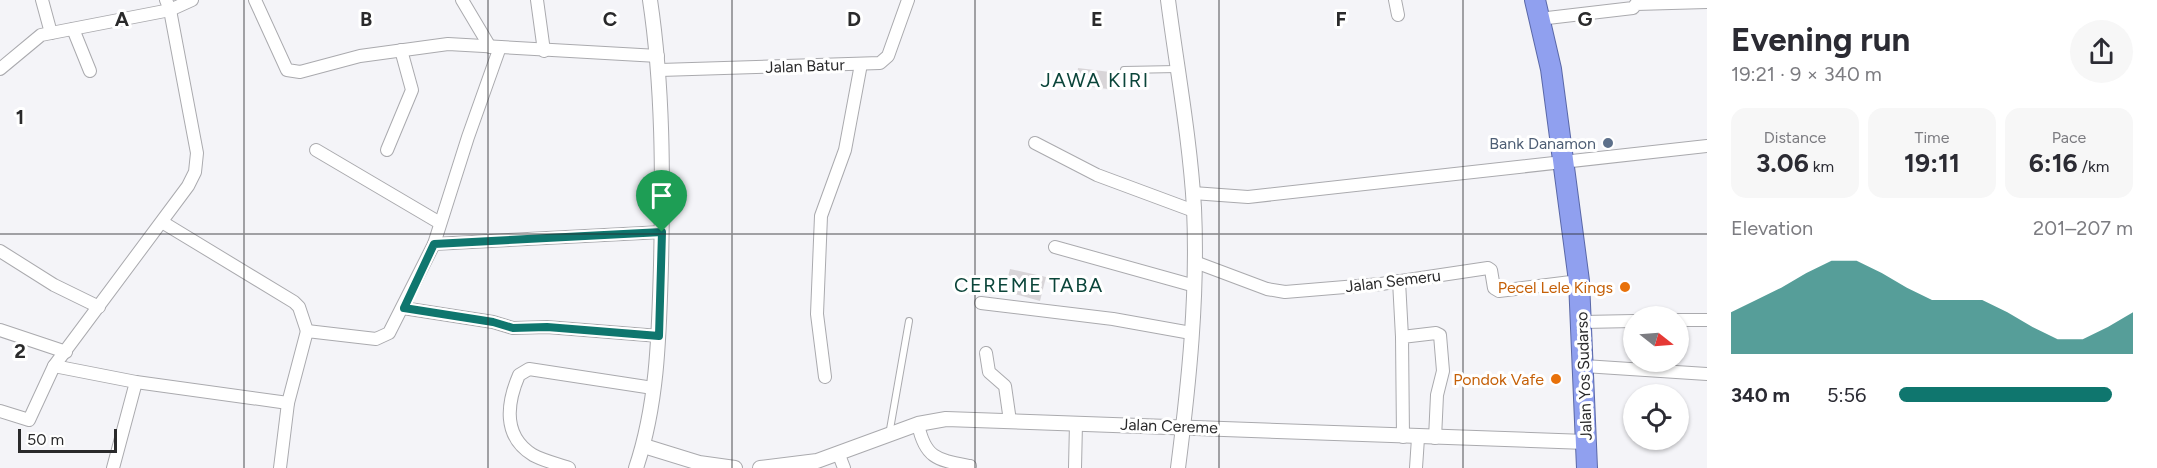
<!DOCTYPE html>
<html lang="en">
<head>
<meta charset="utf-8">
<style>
	:root { --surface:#fff; --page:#f7f7f7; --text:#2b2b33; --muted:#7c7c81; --accent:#0f766e }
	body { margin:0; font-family:Figtree,sans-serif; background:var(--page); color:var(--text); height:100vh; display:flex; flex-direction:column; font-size:22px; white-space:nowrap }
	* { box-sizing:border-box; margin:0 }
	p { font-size:20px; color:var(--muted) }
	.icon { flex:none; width:33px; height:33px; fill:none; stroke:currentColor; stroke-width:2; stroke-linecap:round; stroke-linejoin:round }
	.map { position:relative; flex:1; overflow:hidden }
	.panel { display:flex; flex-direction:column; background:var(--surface); width:450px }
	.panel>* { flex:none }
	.needle { width:39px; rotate:107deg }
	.fabs { position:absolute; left:1623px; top:306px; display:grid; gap:12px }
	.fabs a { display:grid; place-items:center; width:66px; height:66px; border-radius:50%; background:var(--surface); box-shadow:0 2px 4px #0004; font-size:30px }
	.scale { position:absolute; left:18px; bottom:15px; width:99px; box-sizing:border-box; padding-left:6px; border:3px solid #2a2a2b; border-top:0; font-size:16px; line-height:21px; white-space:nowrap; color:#2a2a2b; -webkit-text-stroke:4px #fff; paint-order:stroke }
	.pin { position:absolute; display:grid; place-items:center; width:51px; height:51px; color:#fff; margin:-62px -26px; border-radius:50% 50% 50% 0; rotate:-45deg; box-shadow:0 0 6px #0007 }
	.pin .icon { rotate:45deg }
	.round { display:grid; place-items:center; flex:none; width:63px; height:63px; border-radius:32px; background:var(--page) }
	.summary { display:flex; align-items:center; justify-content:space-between; height:102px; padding:0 24px }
	h1 { font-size:33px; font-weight:700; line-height:45px }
	.stats { display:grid; grid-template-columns:repeat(3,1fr); gap:9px; height:102px; padding:6px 24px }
	.stats div { display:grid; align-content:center; border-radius:15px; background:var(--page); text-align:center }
	.stats b { font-size:26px; font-weight:700 }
	.stats small { font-size:16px; font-weight:400 }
	.stats p { font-size:16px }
	.chart { height:168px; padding:12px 24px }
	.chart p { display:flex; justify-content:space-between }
	.chart svg { width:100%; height:108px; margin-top:6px; fill:var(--accent); opacity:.7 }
	ul { padding:0 24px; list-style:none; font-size:20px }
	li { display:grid; grid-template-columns:96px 72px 1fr; align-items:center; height:45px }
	li i { height:15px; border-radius:8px; background:var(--accent) }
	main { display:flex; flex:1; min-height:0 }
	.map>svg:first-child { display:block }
</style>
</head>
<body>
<main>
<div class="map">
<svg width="1707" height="468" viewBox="0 0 1707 468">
	<rect width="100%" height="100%" fill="#f4f4f8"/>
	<g fill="#d8d5d8">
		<polygon points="1078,68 1110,72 1108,89 1076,85"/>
		<polygon points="1010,269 1046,277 1040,301 1015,294 1016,291 1005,288"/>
	</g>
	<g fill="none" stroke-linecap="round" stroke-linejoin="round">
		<g stroke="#aaaaae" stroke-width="8">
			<g id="service">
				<polyline points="1124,70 1177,69"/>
				<polyline points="889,435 909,321"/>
			</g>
		</g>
		<g stroke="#aaaaae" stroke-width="14">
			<g id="minor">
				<polyline points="42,0 51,33"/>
				<polyline points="255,0 287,70 300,72 360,56 448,44 658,56"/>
				<polyline points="462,0 490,47"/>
				<polyline points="537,0 544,51"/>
				<polyline points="1395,0 1398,15"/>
				<polyline points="1539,19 1633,8 1636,4 1707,2"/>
				<polyline points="73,29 90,71"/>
				<polyline points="0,69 41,35 170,10 192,0"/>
				<polyline points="660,70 880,63 888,56 908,0"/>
				<polyline points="1035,143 1097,175 1194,211"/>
				<polyline points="316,150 440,223"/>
				<polyline points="387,150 412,90 401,50"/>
				<polyline points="1193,193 1248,197 1707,146"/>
				<polyline points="162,222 294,302 299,307 307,331"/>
				<polyline points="434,244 468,137 500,47"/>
				<polyline points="1055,247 1195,286"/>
				<polyline points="0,251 54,285 99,307"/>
				<polyline points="1195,262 1267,289 1285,292 1381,284 1488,268 1491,270 1494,288 1499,291 1579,281"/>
				<polyline points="1399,281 1402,337"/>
				<polyline points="981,303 1113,319 1191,333"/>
				<polyline points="403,308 493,322 513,328 547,327 659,336"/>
				<polyline points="1678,320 1707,320"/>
				<polyline points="1583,322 1634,321"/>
				<polyline points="0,330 66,352"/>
				<polyline points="986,353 989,372 1005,386 1010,421"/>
				<polyline points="54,366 136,382 288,403"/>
				<polyline points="1584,366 1707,374"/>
				<polyline points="825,377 817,314 821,216 845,150 861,64"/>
				<polyline points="0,411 29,420 54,366 188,186 195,172 197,153 170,10 166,0"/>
				<path d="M918,424C925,459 938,460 970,466"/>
				<polyline points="1403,437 1402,337 1436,333 1440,335 1443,371 1437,395 1435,438"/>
				<polyline points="839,455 844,468"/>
				<polyline points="113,468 136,382"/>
				<polyline points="280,468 288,403 307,331 376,339 389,333 434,244 662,232"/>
				<path d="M569,468C558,464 544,461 533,455C502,436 507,403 519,375L529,369L653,388"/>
				<polyline points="1075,468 1076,423"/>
				<polyline points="1416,468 1418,438"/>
			</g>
		</g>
		<g stroke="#aaaaae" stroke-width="16">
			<g id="tertiary">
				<path d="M1168,0C1177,69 1190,139 1194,208C1198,295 1189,382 1178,468"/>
				<polyline points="644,446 699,463 735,468"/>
				<path d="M636,468C658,403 659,332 661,265C663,176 663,87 650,0"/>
				<polyline points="760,468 817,461 918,424 946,419 1586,442"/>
			</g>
		</g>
		<g stroke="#5a68a8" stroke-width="22">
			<polyline id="trunk" points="1535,0 1551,69 1579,281 1587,468"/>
		</g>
		<use href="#service" stroke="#fff" stroke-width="6"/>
		<use href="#minor" stroke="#fff" stroke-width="12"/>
		<use href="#tertiary" stroke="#fff" stroke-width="14"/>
		<use href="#trunk" stroke="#90a0ef" stroke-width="20"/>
	</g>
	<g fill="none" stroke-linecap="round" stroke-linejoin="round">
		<g stroke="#fff" stroke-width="12">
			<polygon id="route" points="662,232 659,336 547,327 513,328 493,322 404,308 434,244"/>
		</g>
		<use href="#route" stroke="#0f766e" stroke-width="8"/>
	</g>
	<path fill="none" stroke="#2a2a2b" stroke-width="1.5" stroke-opacity="0.55" d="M244,0V468M488,0V468M732,0V468M975,0V468M1219,0V468M1463,0V468M0,234H1707"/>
	<circle fill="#5c6f8a" stroke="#fff" stroke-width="2" cx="1608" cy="143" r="6"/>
	<g fill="#e8710a" stroke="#fff" stroke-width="2">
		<circle cx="1625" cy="287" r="6"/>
		<circle cx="1556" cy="379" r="6"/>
	</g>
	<g text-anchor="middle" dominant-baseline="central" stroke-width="6" stroke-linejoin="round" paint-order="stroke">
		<g font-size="16" fill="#2a2a2b" stroke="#fff">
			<text transform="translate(805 66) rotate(-2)">Jalan Batur</text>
			<text transform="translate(1393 281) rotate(-7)">Jalan Semeru</text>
			<text transform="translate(1584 376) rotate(-92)">Jalan Yos Sudarso</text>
			<text transform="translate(1169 426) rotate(2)">Jalan Cereme</text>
		</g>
		<g font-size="16" fill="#4e5e75" stroke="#fff" text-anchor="end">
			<text x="1596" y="143">Bank Danamon</text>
		</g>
		<g font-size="16" fill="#c56008" stroke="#fff" text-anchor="end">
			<text x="1613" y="287">Pecel Lele Kings</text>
			<text x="1544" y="379">Pondok Vafe</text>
		</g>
		<g font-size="20" letter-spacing="1.5" fill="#0b453a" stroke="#fff">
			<text x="1095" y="80">JAWA KIRI</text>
			<text x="1029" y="285">CEREME TABA</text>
		</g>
	</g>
	<g font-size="20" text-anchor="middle" font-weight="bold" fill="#2a2a2b" stroke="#fff" stroke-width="6" stroke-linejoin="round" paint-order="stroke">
		<text x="122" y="26">A</text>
		<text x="366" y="26">B</text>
		<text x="610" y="26">C</text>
		<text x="854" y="26">D</text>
		<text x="1097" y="26">E</text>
		<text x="1341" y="26">F</text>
		<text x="1585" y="26">G</text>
		<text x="20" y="124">1</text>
		<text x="20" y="358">2</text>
	</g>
</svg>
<div class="fabs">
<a><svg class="needle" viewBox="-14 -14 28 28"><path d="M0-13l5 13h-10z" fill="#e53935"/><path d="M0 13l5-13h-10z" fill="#7c7c81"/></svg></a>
<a><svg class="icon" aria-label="locate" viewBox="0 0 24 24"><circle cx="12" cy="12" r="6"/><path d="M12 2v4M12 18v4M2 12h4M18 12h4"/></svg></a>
</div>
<div class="scale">50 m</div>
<div class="pin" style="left:662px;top:232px;background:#1e9e55"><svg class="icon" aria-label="arrive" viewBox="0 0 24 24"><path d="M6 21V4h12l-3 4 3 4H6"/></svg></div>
</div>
<section class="panel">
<div class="summary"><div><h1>Evening run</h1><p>19:21 · 9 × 340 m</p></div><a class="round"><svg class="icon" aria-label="share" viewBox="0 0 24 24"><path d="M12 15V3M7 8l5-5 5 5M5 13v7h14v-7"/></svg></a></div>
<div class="stats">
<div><p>Distance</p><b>3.06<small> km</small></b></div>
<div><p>Time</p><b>19:11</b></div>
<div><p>Pace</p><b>6:16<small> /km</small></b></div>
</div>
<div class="chart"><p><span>Elevation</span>201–207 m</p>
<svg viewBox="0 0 160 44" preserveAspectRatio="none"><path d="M0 44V27L10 22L20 17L30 11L40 6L50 6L60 11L70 17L80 22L90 22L100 22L110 27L120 33L130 38L140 38L150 33L160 27V44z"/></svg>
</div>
<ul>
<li><b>340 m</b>5:56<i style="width:91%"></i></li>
</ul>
</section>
</main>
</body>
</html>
